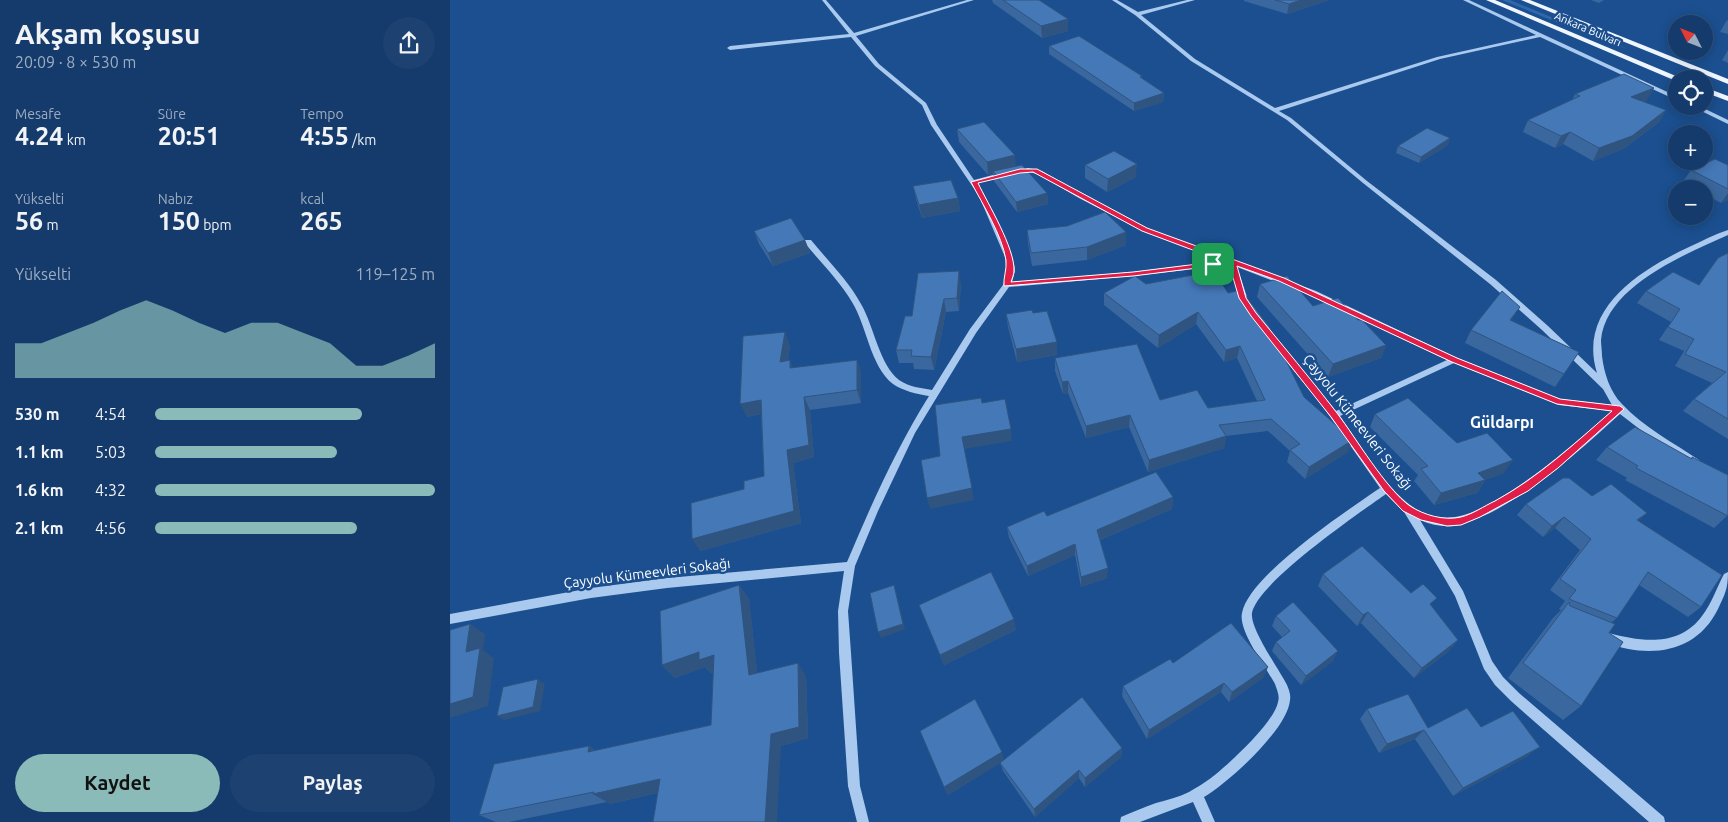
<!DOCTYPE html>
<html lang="tr">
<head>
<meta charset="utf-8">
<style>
	:root { --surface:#143b6b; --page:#1d4271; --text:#f1f3f6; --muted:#9dadc1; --line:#33557e; --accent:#8bbbb9 }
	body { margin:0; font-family:Ubuntu,sans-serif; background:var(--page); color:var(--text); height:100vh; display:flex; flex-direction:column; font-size:19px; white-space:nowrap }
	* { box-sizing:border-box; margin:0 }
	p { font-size:16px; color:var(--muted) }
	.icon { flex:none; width:28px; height:28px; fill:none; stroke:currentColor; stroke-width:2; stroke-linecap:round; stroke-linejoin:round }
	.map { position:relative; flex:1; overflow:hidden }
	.panel { display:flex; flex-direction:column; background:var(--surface); width:450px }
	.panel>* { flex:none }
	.needle { width:32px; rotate:312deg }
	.tools { position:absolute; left:1218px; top:15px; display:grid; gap:10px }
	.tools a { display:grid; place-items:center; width:45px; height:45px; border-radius:50%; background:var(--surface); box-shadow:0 2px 12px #0003,0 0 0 1px var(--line); font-size:25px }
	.pin { position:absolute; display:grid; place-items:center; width:42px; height:42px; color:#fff; margin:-21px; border-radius:10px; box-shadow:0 2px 8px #0006 }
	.round { display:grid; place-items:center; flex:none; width:52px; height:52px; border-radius:26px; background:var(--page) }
	.summary { display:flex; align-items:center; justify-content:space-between; height:85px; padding:0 15px }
	h1 { font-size:28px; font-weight:700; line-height:38px }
	.metrics { display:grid; grid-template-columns:repeat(3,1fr); gap:8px; height:85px; padding:5px 15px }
	.metrics div { display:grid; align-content:center }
	.metrics b { font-size:25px; font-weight:700 }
	.metrics small { font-size:14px; font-weight:400 }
	.metrics p { font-size:14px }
	.chart { height:140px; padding:10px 15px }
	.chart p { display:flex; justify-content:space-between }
	.chart svg { width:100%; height:90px; margin-top:5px; fill:var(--accent); opacity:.7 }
	.button { display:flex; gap:10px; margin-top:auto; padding:10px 15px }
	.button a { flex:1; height:58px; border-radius:30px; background:var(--accent); color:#111; font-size:20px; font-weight:700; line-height:58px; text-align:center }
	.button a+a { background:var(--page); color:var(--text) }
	ul { padding:0 15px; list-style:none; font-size:16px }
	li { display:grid; grid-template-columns:80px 60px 1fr; align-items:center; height:38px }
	li i { height:12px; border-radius:6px; background:var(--accent) }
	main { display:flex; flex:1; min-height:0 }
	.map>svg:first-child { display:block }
</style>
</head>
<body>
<main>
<section class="panel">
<div class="summary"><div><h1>Akşam koşusu</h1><p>20:09 · 8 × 530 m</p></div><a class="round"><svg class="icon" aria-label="share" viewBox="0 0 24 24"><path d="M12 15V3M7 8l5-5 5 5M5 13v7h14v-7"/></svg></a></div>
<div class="metrics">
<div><p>Mesafe</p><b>4.24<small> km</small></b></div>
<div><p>Süre</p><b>20:51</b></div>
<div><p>Tempo</p><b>4:55<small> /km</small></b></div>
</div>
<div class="metrics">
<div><p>Yükselti</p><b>56<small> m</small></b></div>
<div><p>Nabız</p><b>150<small> bpm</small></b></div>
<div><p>kcal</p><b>265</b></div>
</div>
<div class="chart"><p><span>Yükselti</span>119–125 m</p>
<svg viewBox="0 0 160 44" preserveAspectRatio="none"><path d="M0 44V27L10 27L20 22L30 17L40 11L50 6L60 11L70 17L80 22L90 17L100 17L110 22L120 27L130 38L140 38L150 33L160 27V44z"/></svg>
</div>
<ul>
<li><b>530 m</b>4:54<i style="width:74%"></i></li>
<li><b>1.1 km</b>5:03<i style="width:65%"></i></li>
<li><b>1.6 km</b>4:32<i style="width:100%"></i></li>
<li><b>2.1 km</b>4:56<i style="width:72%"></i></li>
</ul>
<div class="button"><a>Kaydet</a><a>Paylaş</a></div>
</section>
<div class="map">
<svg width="1278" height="822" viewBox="0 0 1278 822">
	<rect width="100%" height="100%" fill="#1b4f8f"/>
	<polygon fill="#2e69ad" points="1052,0 1060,0 1178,49 1143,37"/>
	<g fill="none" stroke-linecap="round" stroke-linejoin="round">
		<g fill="#a9c9ee" fill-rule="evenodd">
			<path d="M372,0H376L404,33L517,0H524L406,36L429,64L476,103L487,125L524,180L554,172L557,174L527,183C537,198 565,254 565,271C564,274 563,279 562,282L683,272L772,261L693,231L629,198L588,174L578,172L566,174L563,172L578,168L592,171L633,196L697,229L866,291L1007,358L1110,399L1162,405L1153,389L1092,330L1040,284L913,183L837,120L741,61L685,15L662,0H667L688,12L737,0H745L691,15L745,59L825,108L987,57L1086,35L1013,0H1019L1226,96V100L1224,99L1090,37L990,59L829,111L841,118L917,181L1046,280L1098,326L1147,373C1127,309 1190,270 1239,247C1252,241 1265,234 1278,230V235C1236,254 1156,286 1151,340C1151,345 1152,351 1152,356C1154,373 1160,392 1172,404C1193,427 1224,443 1249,460L1251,463L1249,466H1243L1196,434L1170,414C1130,450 1089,488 1040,513C1028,518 1016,524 1004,526C992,527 981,525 970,520L1013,591L1042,661L1053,677L1069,693L1214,817L1215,822H1199L1061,701L1045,685L1034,669L1005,596L991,572L954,512L936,494C909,513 807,583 802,613C800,629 829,669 837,685C839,690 841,695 840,700C838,729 778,783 754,797L765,822H752L743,802L690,822H670L671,817C683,812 694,807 706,803C717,800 729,797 739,792C746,788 754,783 761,778C778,765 824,723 828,702C830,696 827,690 825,684C816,667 788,631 792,613C799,575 898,510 930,488L872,405L818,339L817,337L818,335H824L886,411L997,360L860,295L787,267L798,300L797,302H791L779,265L683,276L559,287L526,333L465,433L428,511L405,566L398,611L401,653L410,786L419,822H407L398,786L389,653L388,611L394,571L217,588L141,598L0,624V614L141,588L217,578L397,562C421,505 446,449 479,396C467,394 453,391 443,384C420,366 417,326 402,302C389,280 370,262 354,242L355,240H361C378,261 398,280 411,304C424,326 429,364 449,380C459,387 471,388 482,390L520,329L553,285L557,271L555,257L529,196L481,125L472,105L425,66L401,37L280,50L277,48L280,46L399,34ZM1004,363L1109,405L1162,411C1125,443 1089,475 1048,499C1036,506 1023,513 1010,516C994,520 976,517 963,507C932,485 912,447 890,416Z"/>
			<polygon points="1241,106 1249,106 1278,120 1278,124"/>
			<path d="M1278,572C1278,589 1275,594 1268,609C1246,654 1198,659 1155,642L1154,638L1155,634L1159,633C1192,642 1229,647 1252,616C1262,603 1267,587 1274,574Z"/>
		</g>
		<g fill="#f0f6ff" fill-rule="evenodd">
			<polygon points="1036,0 1045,0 1233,79 1226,79 1226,81"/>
			<polygon points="1071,0 1080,0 1278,79 1278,84"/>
			<polygon points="1254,87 1278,96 1278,101 1254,92"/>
		</g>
	</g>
	<g fill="#3a679d">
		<polygon points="542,0 589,0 618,19 618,31 592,38 543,3"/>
		<polygon points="794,0 879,0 837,14 794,1"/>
		<polygon points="1141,0 1154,0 1149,3"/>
		<polygon points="1277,20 1278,21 1278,34 1270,32"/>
		<polygon points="599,46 692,78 714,93 713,102 684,111 599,54"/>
		<polygon points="1278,50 1278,63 1272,60"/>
		<polygon points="1125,94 1197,100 1194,102 1216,110 1209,122 1175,148 1143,161 1113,144 1105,148 1073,132 1078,120 1122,100"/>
		<polygon points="507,129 566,166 597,193 598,204 567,212 544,181 543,174 538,175 509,142"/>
		<polygon points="998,145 969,163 946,153 948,146"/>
		<polygon points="635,165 686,177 657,192 635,178"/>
		<polygon points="1278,165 1278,200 1271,203 1254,194 1254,189 1244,189 1232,183 1241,170"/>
		<polygon points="463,186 508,198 510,211 472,218 466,199"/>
		<polygon points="577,230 676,245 637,260 582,266 578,243"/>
		<polygon points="304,231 355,240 360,253 323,266 309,244"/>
		<polygon points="1278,253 1278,439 1233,411 1244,399 1262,383 1225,366 1234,351 1209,340 1221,322 1187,303 1196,291 1249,285 1268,258"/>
		<polygon points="751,277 778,293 854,397 898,452 855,479 837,462 840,451 818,431 776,436 774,448 698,472 679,427 636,438 618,393 613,394 605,371 605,358 710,400 758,408 807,401 787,358 774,362 746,324 708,348 654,305 654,293 696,284"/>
		<polygon points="511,284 509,311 496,312 484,370 464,369 463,363 449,363 446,350 462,316"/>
		<polygon points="810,284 863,306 908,320 936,345 931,358 878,377 807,297"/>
		<polygon points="556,314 607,355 567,362 558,327"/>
		<polygon points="1062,321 1129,352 1105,387 1015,343 1021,330"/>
		<polygon points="340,345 338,360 343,368 407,360 411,373 411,403 360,410 364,457 343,463 351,523 250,551 294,489 314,476 311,414 297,417"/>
		<polygon points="925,414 1007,443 1054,473 1035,480 1027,493 984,505 964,481 968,475 920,427"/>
		<polygon points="1157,447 1241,459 1242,457 1278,515 1264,528 1175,480 1177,478 1146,460"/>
		<polygon points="1142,496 1189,522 1251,607 1238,617 1189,585 1167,618 1161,623 1159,633 1131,706 1113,720 1058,678 1103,618 1111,610 1109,609 1115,601 1100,590 1130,550 1105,528 1093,537 1067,515 1076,504"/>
		<polygon points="723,497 722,509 650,540 657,578 631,587 625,555 578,576 559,538 557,527 597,516"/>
		<polygon points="873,574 961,593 981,605 1008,640 999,651 964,678 911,623 907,626 868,586"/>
		<polygon points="289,585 299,599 307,673 356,676 358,738 331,746 207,793 160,804 157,802 59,822 46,822 29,815 139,746 146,751 261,725 264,672 261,673 255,667 225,678 212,665"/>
		<polygon points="469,605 566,630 494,665"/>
		<polygon points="826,616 883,661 851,685 822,651 826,642 832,637 822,626"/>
		<polygon points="723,663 814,677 779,702 771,692 697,739 672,696 673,686"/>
		<polygon points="917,709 978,728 1031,727 1078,756 1003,796 965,739 929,753 910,719"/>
		<polygon points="672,748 671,757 635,787 629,778 585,817 553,771 550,763 551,762 498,795 494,787 554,760"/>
	</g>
	<g fill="#305480">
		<polygon points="851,0 879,0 837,14 839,4"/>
		<polygon points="618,19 618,31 592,38 591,26"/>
		<polygon points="1204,88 1197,100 1175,109 1181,97"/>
		<polygon points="714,93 713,102 684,111 684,103"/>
		<polygon points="1216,110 1209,122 1175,148 1143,161 1149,148"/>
		<polygon points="1120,132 1113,144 1105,148 1111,136"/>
		<polygon points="1000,138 998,145 969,163 971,157"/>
		<polygon points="565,155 566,168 543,171 543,174 538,175 537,162"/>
		<polygon points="687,164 686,177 657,192 658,179"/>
		<polygon points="597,193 598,204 567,212 566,202"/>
		<polygon points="1278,193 1278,200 1271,203"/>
		<polygon points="508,198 510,211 472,218 469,205"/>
		<polygon points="676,232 676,245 637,260 637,247"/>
		<polygon points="355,240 360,253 323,266 318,253"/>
		<polygon points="509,271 511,284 509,311 507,298"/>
		<polygon points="494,299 496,312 484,370 481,357"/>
		<polygon points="1070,307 1062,320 1053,333 1060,320"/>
		<polygon points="748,312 746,324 708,348 709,335"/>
		<polygon points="335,332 340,345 336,375 330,362"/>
		<polygon points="607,342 607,355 567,362 566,349"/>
		<polygon points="936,345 931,358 878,377 883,364"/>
		<polygon points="790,346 787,358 774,362 776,350"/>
		<polygon points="340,360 345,373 340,368"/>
		<polygon points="407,360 411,373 411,403 407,390"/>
		<polygon points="618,381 618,393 613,394 612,382"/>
		<polygon points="354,397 360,410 364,457 343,463 351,523 250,551 242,539 344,511 337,450"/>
		<polygon points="311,400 317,413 297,417 290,404"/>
		<polygon points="680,415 679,427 636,438 636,426"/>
		<polygon points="561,429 562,441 514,449 512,437"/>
		<polygon points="776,436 774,448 698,472 699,460"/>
		<polygon points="903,440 898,452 855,479 859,467"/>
		<polygon points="1063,460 1054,473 1027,483 1035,480 1027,493 984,505 991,493 1028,473"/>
		<polygon points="522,488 524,500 480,509 477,498"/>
		<polygon points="723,497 722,509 647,541 647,530"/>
		<polygon points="1197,513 1186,525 1187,520"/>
		<polygon points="1114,517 1105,528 1093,537 1102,526"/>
		<polygon points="625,544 625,555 578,576 577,566"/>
		<polygon points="658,568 657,578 631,587 631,577"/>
		<polygon points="289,585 299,599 309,688 299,675"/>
		<polygon points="444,585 446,591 455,629 431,638 428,632"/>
		<polygon points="918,612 911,623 907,626 913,615"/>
		<polygon points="564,619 566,630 494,665 490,655"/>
		<polygon points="20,624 35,634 33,650 44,658 38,706 0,718 0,704 16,652"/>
		<polygon points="1008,640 999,651 964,678 972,668"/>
		<polygon points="888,651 883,661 851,685 856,676"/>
		<polygon points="249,652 264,655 276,668 261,673 255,667 225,678 212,665"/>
		<polygon points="348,663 356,676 358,738 331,746 327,822 315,822 321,734"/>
		<polygon points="818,667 814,677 779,702 782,692"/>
		<polygon points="88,679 95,684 90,711 54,720 47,716"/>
		<polygon points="774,683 771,692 697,739 699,730"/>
		<polygon points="974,730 965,739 929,753 937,744"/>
		<polygon points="139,746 155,757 138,752"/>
		<polygon points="1090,747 1078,756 1003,796 1013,788"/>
		<polygon points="672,748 671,757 635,787 635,778"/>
		<polygon points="552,752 554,761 498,795 494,787"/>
		<polygon points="629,770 629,778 585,817 584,809"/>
		<polygon points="210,779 224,789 160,804 143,794"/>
	</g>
	<g fill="#4478b7" stroke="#305480">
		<polygon points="553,0 589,0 618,19 591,26"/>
		<polygon points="825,0 851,0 839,4"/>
		<polygon points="629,36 692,76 690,77 714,93 684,103 599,46"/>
		<polygon points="1174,74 1204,88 1181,97 1216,110 1182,136 1149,148 1120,132 1111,136 1078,120 1130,96 1125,94"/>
		<polygon points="534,122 565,155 537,162 507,129"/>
		<polygon points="977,128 1000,138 971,157 948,146"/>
		<polygon points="664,151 687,164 658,179 635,165"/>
		<polygon points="1265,159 1278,165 1278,189 1241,170"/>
		<polygon points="572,165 597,193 566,202 543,171"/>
		<polygon points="501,180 508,198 469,205 463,186"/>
		<polygon points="655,212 676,232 637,247 581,253 577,230 617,226"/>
		<polygon points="341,218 355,240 318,253 304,231"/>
		<polygon points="1278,253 1278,419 1244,399 1276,372 1235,354 1244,339 1218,327 1230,309 1196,291 1223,272 1249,285 1268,258"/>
		<polygon points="509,271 507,298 494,299 481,357 461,356 462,350 446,350 455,316 462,316 468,273"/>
		<polygon points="748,274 751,277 766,274 778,293 791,290 820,328 854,397 903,440 859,467 840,450 850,444 821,419 769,425 776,436 699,460 680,415 636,426 618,381 612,382 605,358 687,344 710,400 747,390 758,408 815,400 790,346 776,350 748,312 709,335 654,293 685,276 696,284"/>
		<polygon points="837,276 863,306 888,298 908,320 912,320 936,345 883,364 810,284"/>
		<polygon points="1052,291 1070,307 1060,320 1129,352 1114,374 1021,330"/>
		<polygon points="582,310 583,313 597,311 607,342 566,349 556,314"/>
		<polygon points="335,332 330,362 340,360 340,368 407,360 407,390 354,397 359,445 337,450 344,511 242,539 241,503 294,489 294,481 314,476 311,400 290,404 293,336"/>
		<polygon points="531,398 532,403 555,399 561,429 512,437 522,488 477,498 471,460 490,456 485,405"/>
		<polygon points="958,398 1007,443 1037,433 1063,460 1028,473 1035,480 991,493 971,469 978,466 925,414"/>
		<polygon points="1185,427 1242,459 1242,457 1278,475 1278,516 1186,468 1188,466 1157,447"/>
		<polygon points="706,472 723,497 647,530 658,568 631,577 625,544 577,566 557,527 594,511 597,516"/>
		<polygon points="1113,478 1119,478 1142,496 1161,484 1197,513 1187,520 1272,575 1251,607 1198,572 1167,618 1119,599 1126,590 1110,579 1141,539 1114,517 1102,526 1076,504"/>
		<polygon points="912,546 961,593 973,584 987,598 980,604 1008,640 972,668 918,612 913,615 873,574"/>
		<polygon points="541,572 564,619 490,655 469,605"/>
		<polygon points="289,585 299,675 348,663 349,727 321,734 315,822 203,822 210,779 143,794 144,792 29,815 44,764 139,746 138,752 261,725 264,655 249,660 249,652 212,665 210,611"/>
		<polygon points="444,585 453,624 428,632 420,593"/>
		<polygon points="843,602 888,651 856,676 826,642 840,631 826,616"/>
		<polygon points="1119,602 1120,606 1165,624 1159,633 1173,642 1131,706 1073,663"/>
		<polygon points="781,623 818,667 782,692 774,683 699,730 673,686 720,659 723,663"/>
		<polygon points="20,624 16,652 30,648 23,697 0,704 0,630"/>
		<polygon points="88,679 83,707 47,716 53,687"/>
		<polygon points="958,694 978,728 1017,708 1031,727 1063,711 1090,747 1013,788 974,730 937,744 917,709"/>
		<polygon points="632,697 672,748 635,778 629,770 584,809 550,763"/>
		<polygon points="525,699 552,752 494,787 470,731"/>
	</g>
	<path fill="#e11d48" stroke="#fff" fill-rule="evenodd" d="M570,169H587L697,228L834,278L1007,358L1110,399L1170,406L1174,409L1108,468L1078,491L1030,517L1011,525L997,526L971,520L953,511L934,491L881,417L801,316L789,298L779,264L683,276L554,286C553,278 557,270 556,260C552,235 533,205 521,182ZM583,172L692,231L772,261L683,272L561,282C562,279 564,274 564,271C565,248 538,204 528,183L570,173ZM787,266L829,281L1002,362L1107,404L1162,411C1125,443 1089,477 1045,501C1034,506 1023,514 1011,517C994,521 974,515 960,506C936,489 906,438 887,413C861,379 833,346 806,313L796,298Z"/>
	<g text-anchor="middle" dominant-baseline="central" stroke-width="5" stroke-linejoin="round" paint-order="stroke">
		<g font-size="11" fill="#fff" stroke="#1b4f8f">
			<text transform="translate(1138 29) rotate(23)">Ankara Bulvarı</text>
		</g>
		<g font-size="14" fill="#fff" stroke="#1b4f8f">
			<text transform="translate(908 422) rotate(52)">Çayyolu Kümeevleri Sokağı</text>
			<text transform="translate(197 573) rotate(-7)">Çayyolu Kümeevleri Sokağı</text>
		</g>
		<g font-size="16" font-weight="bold" fill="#fff" stroke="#1b4f8f">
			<text x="1052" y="422">Güldarpı</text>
		</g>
	</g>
</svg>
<div class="tools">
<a><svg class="needle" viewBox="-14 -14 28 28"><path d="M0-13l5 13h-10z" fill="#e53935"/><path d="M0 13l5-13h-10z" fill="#9dadc1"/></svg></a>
<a><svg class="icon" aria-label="locate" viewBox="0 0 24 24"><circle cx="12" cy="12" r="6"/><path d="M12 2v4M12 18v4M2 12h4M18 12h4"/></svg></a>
<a>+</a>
<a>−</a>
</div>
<div class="pin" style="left:763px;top:264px;background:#1e9e55"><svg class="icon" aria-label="arrive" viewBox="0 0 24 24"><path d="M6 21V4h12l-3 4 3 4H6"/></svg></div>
</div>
</main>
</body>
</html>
